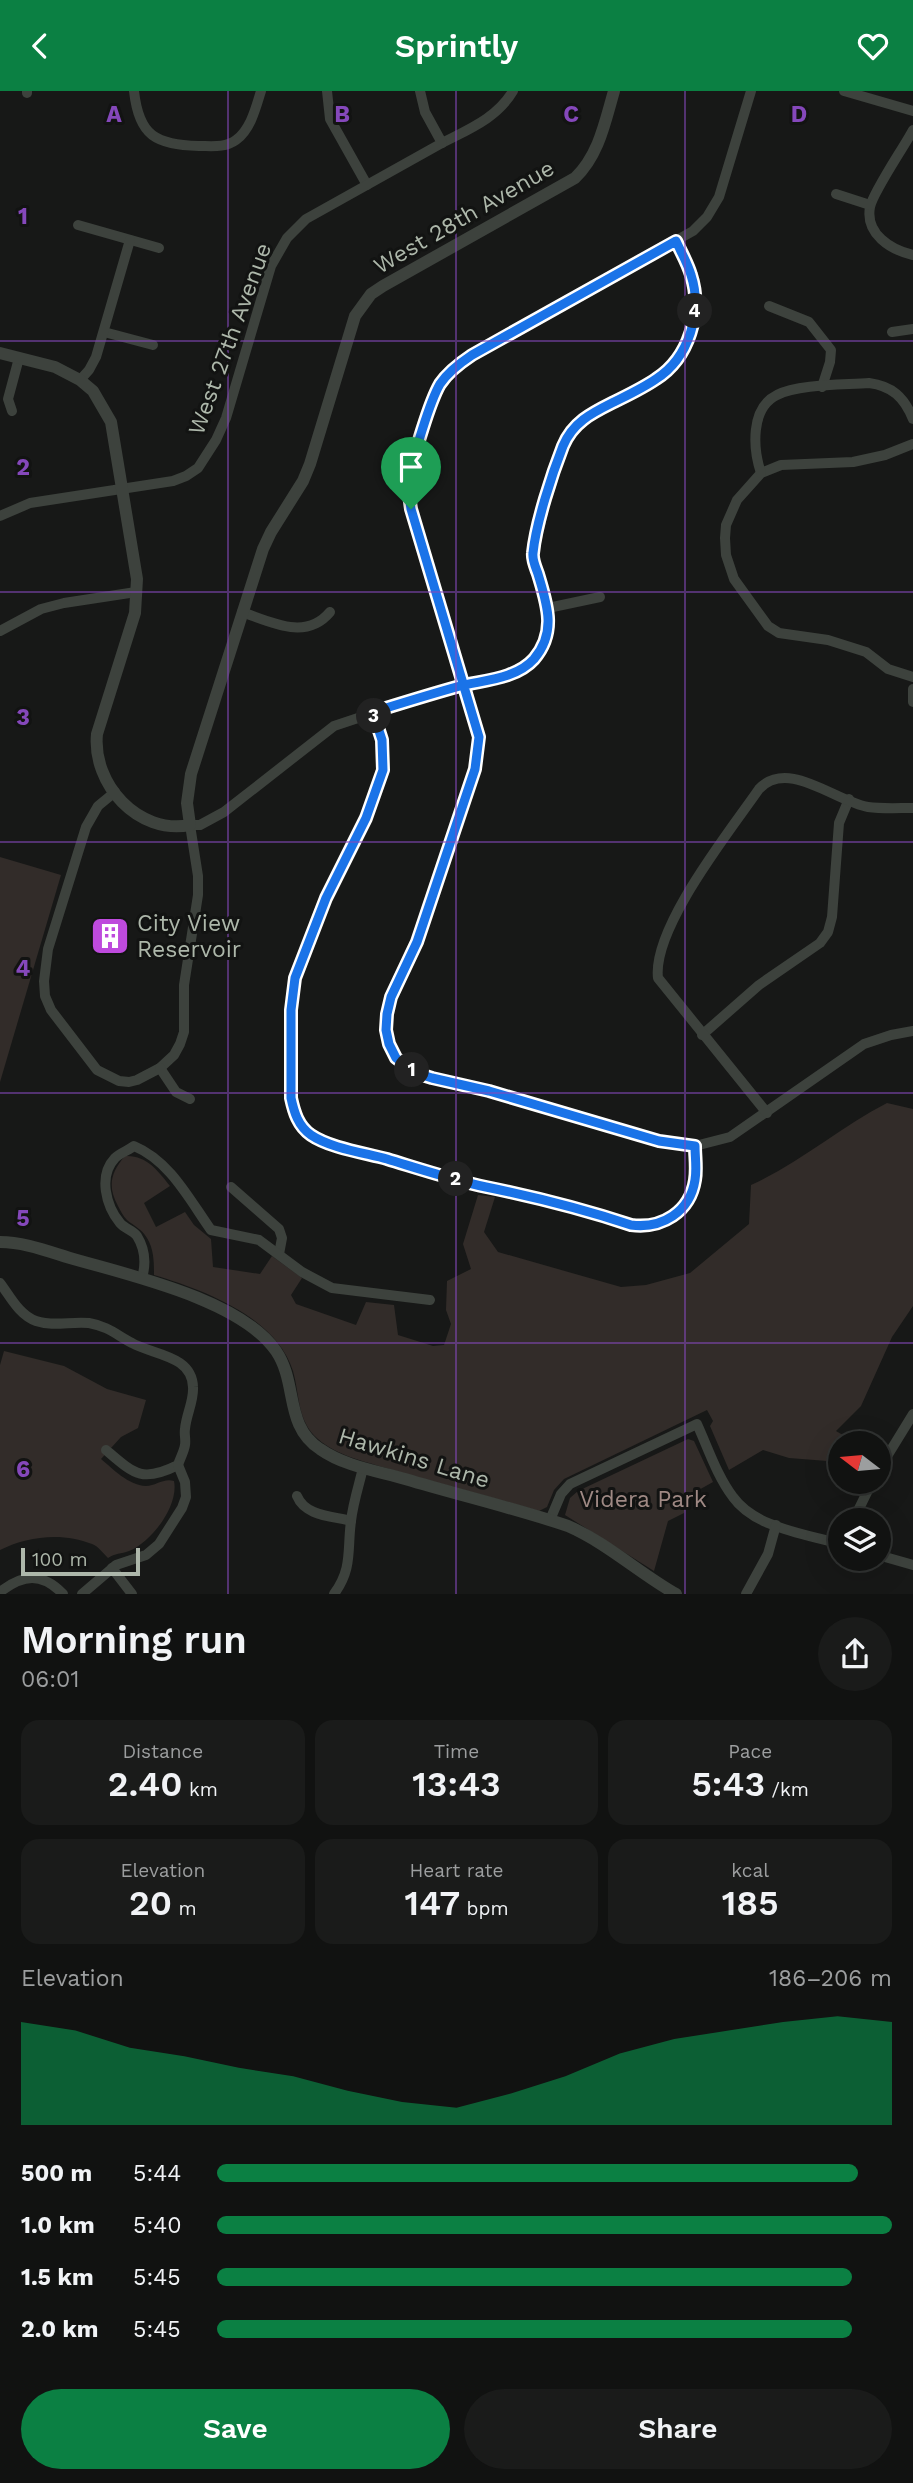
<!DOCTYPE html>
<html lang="en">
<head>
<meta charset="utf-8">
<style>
	:root { --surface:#111211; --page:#1a1b1a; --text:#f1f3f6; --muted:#9c9e9f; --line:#303231; --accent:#0b8043 }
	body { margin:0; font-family:"Work Sans",sans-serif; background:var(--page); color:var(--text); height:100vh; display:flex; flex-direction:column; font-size:26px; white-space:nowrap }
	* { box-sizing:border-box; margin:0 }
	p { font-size:23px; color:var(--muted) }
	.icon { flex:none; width:38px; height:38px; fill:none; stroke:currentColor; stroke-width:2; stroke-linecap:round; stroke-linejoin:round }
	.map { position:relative; height:1503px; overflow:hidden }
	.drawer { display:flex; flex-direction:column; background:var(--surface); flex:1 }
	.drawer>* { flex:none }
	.needle { width:46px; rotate:286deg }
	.controls { position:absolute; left:828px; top:1340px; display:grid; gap:14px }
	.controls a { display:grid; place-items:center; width:63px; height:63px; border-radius:50%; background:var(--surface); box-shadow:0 7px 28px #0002,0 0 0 2px var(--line); font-size:35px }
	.scale { position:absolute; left:21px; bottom:18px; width:119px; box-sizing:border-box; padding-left:7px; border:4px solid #adb7aa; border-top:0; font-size:19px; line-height:24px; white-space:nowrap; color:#adb7aa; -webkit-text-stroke:5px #121312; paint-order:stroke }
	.pin { position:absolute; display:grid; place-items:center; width:60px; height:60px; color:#fff; margin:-72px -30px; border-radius:50% 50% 50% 0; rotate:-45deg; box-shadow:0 0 7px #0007 }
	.pin .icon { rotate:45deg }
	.km { position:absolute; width:35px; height:35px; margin:-18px; border-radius:50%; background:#222; color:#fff; font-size:19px; line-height:35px; text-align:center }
	.round { display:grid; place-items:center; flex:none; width:74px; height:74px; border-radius:37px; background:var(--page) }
	.summary { display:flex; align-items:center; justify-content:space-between; height:119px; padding:0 21px }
	h1 { font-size:38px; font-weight:600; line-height:52px }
	.figures { display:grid; grid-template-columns:repeat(3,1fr); gap:10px; height:119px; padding:7px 21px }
	.figures div { display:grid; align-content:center; border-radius:18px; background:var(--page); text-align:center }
	.figures b { font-size:35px; font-weight:600 }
	.figures small { font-size:19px; font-weight:400 }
	.figures p { font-size:19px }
	.chart { height:196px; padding:14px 21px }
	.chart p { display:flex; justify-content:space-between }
	.chart svg { width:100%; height:126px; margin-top:7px; fill:var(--accent); opacity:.7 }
	.button { display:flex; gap:14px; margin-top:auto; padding:14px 21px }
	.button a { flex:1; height:80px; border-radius:42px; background:var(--accent); color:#fff; font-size:28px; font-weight:600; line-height:80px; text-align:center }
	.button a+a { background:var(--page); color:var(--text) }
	ul { padding:0 21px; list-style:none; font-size:23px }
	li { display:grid; grid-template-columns:112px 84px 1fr; align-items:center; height:52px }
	li i { height:18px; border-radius:9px; background:var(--accent) }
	header { display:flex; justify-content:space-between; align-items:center; height:91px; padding:0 21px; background:var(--accent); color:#fff; font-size:32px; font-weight:600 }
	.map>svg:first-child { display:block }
</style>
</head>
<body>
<header><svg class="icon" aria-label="back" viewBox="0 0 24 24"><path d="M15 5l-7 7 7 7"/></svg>Sprintly<svg class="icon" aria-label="heart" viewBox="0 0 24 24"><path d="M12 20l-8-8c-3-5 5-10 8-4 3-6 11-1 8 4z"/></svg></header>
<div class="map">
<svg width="913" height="1503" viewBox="0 0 913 1503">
	<rect width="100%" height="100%" fill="#171817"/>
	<g fill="#322c29">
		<polygon points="0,766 61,784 0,991"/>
		<path d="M887,1012L913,1018V1215L892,1246L861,1315L836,1340L858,1353H840V1371L789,1367L763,1359L729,1379L710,1335L713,1330L707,1319L564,1388L554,1399L547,1416L539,1420C488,1405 437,1392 386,1377C363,1370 336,1364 318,1348C297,1330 300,1305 293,1280C276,1226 204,1199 154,1184C154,1172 154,1158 147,1147C142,1138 134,1135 127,1129C123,1125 120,1119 118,1115C107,1095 111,1081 125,1065C147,1064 158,1080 170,1095L144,1112L156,1136L185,1121L194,1134L211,1148L213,1176L260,1183L272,1165L302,1187L291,1204L296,1213L356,1234L366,1211L394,1214L398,1244L433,1255L444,1254L451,1233L446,1219L447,1190L471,1178L463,1153L478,1104L495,1106L484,1141L498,1161L621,1196L646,1194L690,1182L749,1133L751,1094C800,1072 840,1036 887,1012Z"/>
		<path d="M4,1260L64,1275L107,1298L146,1309L138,1337L121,1346L101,1368C113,1378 128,1394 146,1395C156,1395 163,1387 174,1390C179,1414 152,1451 129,1460C121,1463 115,1462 108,1467C103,1462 98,1455 92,1453C63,1441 27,1445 0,1459V1274Z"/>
		<polygon points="688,1348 694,1350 713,1391 688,1405 684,1422 668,1430 654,1480 565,1424 570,1407 578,1400"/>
	</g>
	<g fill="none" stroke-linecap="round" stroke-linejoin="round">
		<g stroke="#3d423d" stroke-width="10">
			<path d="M134,0C139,46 156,53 199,55C212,55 225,57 236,49C251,38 256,16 261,0"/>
			<polyline points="327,0 330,28 367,94"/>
			<path d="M751,0L719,106L707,126L693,140L472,264C459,272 448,281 440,293C430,310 413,366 410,386C408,397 409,407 411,418L479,647L475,678L417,851L391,906L387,923L386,939L389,953L396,967L405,975L432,987L489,1000L659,1050L695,1055L730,1046L864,953L891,944L913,940"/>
			<polyline points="844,0 913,20"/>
			<polyline points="27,2 27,0"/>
			<path d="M913,39C904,56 873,101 870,116C865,143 891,159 913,164"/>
			<path d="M442,52C469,38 497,27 513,0"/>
			<polyline points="836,103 870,114"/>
			<polyline points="78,134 159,157"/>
			<polyline points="769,215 809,231 831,259 830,271 822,296"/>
			<polyline points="104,241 153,254"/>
			<polyline points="892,241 913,238"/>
			<polyline points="80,289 89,279 96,266 130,149"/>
			<polyline points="12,320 8,308 19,267"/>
			<polyline points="913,353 885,364 853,371 781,374 761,382 737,409 726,434 725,447 726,464 734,488 768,535 779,542 828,549 866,561 888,578 913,586"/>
			<path d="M761,382C753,358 750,317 777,304C798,293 845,294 869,292C892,295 904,306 913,328"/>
			<polyline points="0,425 30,412 173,390 186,385 198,377 216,349 226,327 271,175 287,147 306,128 442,52 425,21 420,0"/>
			<polyline points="548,517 600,506"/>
			<path d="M242,521C271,531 306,550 330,521"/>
			<polyline points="0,540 41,518 64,512 136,501"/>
			<polyline points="913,598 913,611"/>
			<path d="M373,621L382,649L383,679L359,743L341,774L326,807L295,887L292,903L291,1007C296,1029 304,1040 324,1050L485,1096L512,1100L631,1134C662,1138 689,1121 695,1089C697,1078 695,1066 695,1055"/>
			<polyline points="115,701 98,715 86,736 48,858 44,890 45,905 51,919 97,979 119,990 129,991 137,989 160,977 174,964 180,953 184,941 184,894 198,804 198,785 190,734 200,734 224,721 334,635 415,608 504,585 519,579 531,571 542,558 548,543 549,528 533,465 544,417 564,353 574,335 589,324 659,287 680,264 693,239 696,212 692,185 676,150"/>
			<polyline points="702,944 759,894 820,852 828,841 832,826 839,732 849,708"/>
			<polyline points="160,977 176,1001 190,1008"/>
			<path d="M767,1022L658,887C652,837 730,740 759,698C788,667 836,711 868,716C882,718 898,717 913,717"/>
			<polyline points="231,1096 279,1138 282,1147 279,1163"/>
			<path d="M142,1187C146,1173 145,1158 137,1145C133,1139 125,1138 120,1132C106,1115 98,1085 115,1067C120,1062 129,1059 134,1055C170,1070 189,1108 211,1139L259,1149L302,1181L332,1197L430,1209"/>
			<path d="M0,1192C10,1205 19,1224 36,1230C54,1236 71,1230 89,1232C107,1235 117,1244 132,1252C153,1264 192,1264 193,1296C194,1310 186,1324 185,1338C184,1343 186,1348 185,1354C184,1361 180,1367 178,1374C142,1392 134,1383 106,1359"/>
			<polyline points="878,1380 913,1323"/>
			<path d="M297,1405C305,1425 332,1425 351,1430"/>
			<path d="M550,1429L561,1403L570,1393L697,1333C708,1357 717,1385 733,1406C755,1437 806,1443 840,1453"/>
			<polyline points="853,1430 872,1391"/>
			<polyline points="878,1464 913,1474"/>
			<polyline points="112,1477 132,1503"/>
			<path d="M0,1501C23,1483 42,1481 63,1503"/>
			<polyline points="82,1503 116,1474 146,1464 159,1453 182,1417 186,1406 185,1391 178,1374"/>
			<path d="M334,1503C353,1477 347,1459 351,1430C353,1412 359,1394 363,1377"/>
			<polyline points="746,1503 768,1463 776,1434"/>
		</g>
		<g stroke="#3d423d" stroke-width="12">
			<path d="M0,262L55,276L80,289L93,300L111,331L137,488L135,522L97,643C92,693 138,744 190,734L187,712L191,683L263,458L271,441L303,390L310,373L355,225L371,203L383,195L575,87C599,64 605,31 614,0"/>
			<path d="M0,1151C26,1151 52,1162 77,1169C133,1185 242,1210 276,1260C298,1292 284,1335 320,1358C344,1375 377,1380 405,1388C459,1404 514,1417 568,1435C607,1452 639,1482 676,1503"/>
		</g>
	</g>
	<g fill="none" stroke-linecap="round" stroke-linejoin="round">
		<g stroke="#fff" stroke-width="14">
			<path id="route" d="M411,418L479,646L475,678L417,851L391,906L387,923L386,939L389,953L396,967L416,982L432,987L489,1000L659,1050L695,1055C695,1066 697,1078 695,1089C690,1121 662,1138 631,1134C583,1118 535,1106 486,1096C453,1089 420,1078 387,1068C365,1062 330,1057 311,1044C298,1035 294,1021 291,1007V919L295,887L326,807L366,727L383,679L382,649L373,621C402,612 431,603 460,595C484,589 516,588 534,568C557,541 547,513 538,483C536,477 532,469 533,462C536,432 552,383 563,355C573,331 592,322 614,311C628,304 643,297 656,288C689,267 703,221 691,184C688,173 681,161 676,150L472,264C460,272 448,281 440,293C430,310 413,366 410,386C408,397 409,407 411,418"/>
		</g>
		<use href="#route" stroke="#1a73e8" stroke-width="9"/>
	</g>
	<path fill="none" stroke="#8548bb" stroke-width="2" stroke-opacity="0.55" d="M228,0V1503M456,0V1503M685,0V1503M0,250H913M0,501H913M0,751H913M0,1002H913M0,1252H913"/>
	<defs>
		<g id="building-square" transform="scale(2.0125)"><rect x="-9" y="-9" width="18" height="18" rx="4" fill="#be4add" stroke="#121312"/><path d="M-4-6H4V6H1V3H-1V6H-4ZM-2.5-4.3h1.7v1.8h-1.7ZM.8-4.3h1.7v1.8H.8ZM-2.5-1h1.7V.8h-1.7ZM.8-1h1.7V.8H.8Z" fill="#fff"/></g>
	</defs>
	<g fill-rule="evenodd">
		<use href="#building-square" x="110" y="845"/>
	</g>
	<g text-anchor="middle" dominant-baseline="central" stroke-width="6" stroke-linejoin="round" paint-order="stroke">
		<g font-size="23" fill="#adb7aa" stroke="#121312">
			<text transform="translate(464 126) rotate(-30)">West 28th Avenue</text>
			<text transform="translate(230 248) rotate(-70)">West 27th Avenue</text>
			<text transform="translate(414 1367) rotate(17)">Hawkins Lane</text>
		</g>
		<g font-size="23" fill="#adb7aa" stroke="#121312" text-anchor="start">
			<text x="137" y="832">City View<tspan x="137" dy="26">Reservoir</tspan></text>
		</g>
		<g font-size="23" fill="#9f8984" stroke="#121312">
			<text x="643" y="1408">Videra Park</text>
		</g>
	</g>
	<g font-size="23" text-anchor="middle" font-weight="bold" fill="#8548bb" stroke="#121312" stroke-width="6" stroke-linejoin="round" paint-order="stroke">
		<text x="114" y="31">A</text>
		<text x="342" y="31">B</text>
		<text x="571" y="31">C</text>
		<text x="799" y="31">D</text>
		<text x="23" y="133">1</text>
		<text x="23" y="384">2</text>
		<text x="23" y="634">3</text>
		<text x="23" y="885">4</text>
		<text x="23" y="1135">5</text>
		<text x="23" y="1386">6</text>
	</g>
</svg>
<div class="controls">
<a><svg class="needle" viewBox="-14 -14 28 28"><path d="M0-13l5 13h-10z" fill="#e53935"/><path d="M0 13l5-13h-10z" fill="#9c9e9f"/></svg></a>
<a><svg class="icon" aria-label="layers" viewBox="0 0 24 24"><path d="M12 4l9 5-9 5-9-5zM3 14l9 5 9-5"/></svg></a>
</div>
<div class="scale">100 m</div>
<div class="pin" style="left:411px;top:418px;background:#1e9e55"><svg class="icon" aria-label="arrive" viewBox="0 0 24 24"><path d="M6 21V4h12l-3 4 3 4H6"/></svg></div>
<b class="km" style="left:412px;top:979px">1</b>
<b class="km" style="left:456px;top:1088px">2</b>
<b class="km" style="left:374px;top:625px">3</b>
<b class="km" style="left:695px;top:220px">4</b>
</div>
<section class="drawer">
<div class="summary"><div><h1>Morning run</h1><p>06:01</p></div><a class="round"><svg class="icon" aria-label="share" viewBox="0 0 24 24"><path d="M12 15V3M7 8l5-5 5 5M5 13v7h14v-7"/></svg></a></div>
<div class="figures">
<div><p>Distance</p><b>2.40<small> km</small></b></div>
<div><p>Time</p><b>13:43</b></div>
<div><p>Pace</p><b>5:43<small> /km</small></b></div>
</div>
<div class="figures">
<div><p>Elevation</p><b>20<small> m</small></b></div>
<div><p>Heart rate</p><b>147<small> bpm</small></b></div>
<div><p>kcal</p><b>185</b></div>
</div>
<div class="chart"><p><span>Elevation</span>186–206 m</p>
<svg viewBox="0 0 160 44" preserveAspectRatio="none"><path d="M0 44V8L10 11L20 17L30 20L40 24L50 27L60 32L70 36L80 38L90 33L100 27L110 19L120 14L130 11L140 8L150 6L160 8V44z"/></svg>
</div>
<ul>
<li><b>500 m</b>5:44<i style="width:95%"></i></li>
<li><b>1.0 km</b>5:40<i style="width:100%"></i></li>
<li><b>1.5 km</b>5:45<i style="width:94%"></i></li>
<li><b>2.0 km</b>5:45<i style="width:94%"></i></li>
</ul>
<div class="button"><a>Save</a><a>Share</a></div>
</section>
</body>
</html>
